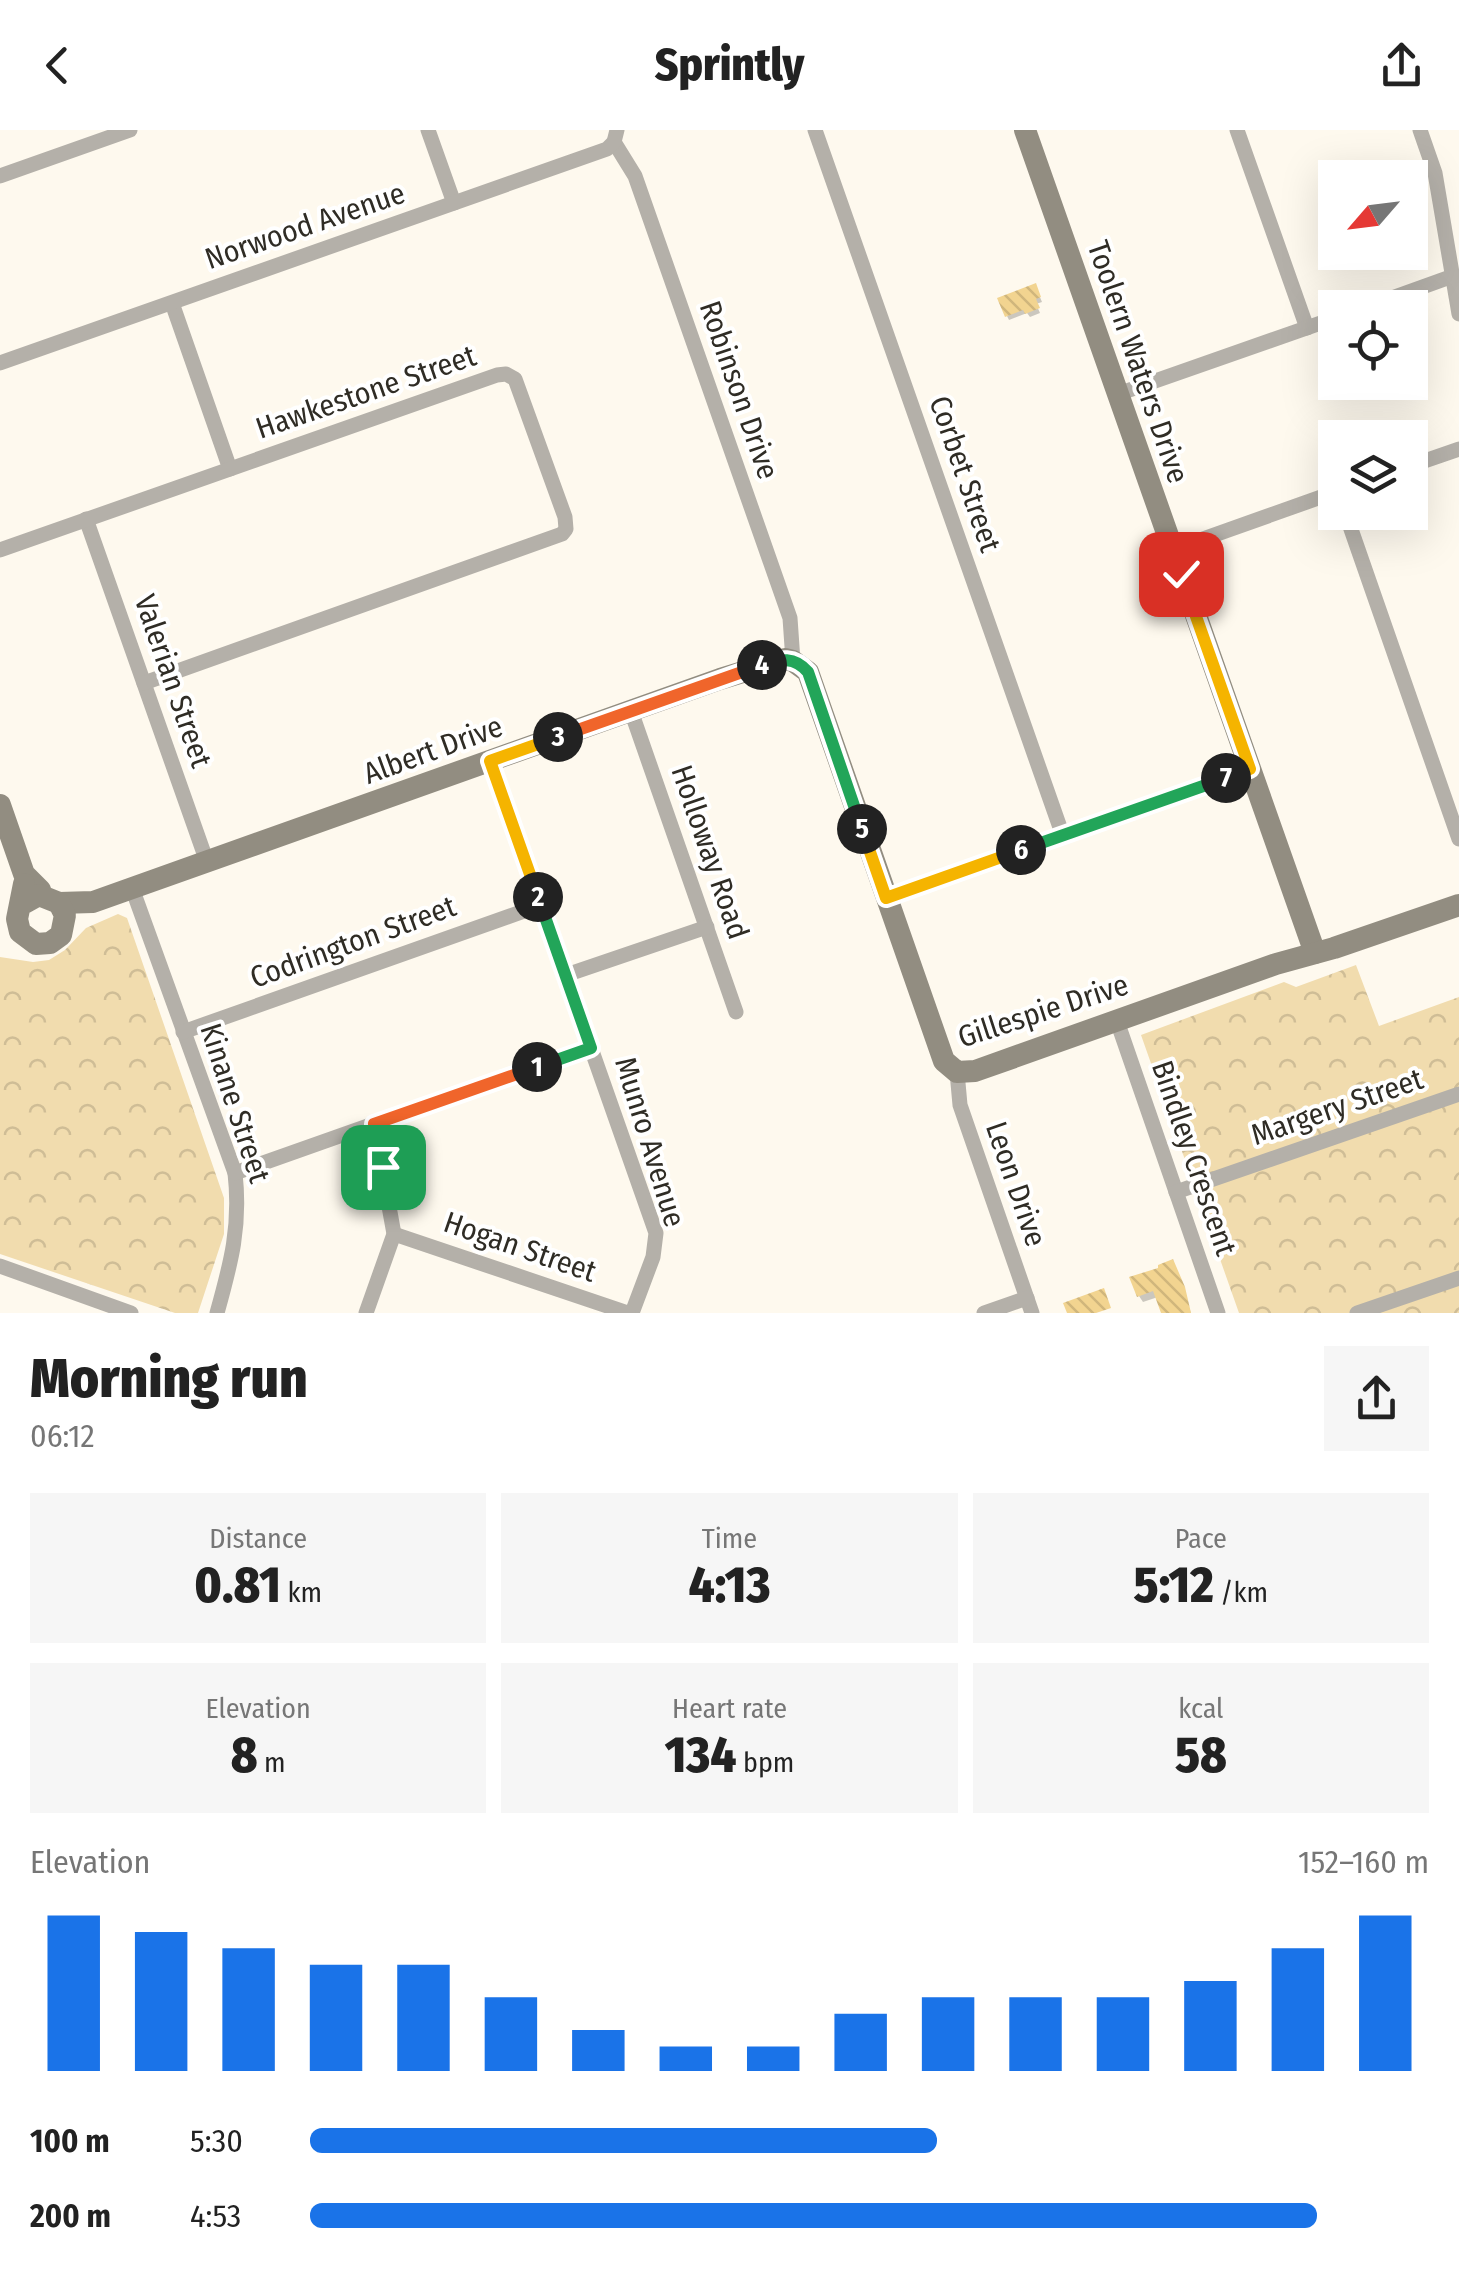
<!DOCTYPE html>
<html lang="en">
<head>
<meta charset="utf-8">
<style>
	:root { --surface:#fff; --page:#f6f6f6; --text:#222; --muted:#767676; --accent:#1a73e8 }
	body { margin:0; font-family:"Fira Sans Condensed",sans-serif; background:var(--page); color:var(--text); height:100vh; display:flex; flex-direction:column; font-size:38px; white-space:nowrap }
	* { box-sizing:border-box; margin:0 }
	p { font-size:32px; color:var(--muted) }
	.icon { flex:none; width:55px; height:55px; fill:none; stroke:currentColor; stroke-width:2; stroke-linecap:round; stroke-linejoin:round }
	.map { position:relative; height:1183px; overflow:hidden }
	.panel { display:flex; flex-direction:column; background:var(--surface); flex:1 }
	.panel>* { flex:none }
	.needle { width:65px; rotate:242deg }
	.tools { position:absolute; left:1318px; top:30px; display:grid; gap:20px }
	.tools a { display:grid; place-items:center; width:110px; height:110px; border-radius:0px; background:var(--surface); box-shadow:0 10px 40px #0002; font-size:50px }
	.pin { position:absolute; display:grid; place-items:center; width:85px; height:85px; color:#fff; margin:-42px; border-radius:20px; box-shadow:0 5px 15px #0006 }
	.km { position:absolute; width:50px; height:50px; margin:-25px; border-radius:50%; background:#222; color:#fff; font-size:28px; line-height:50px; text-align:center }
	.round { display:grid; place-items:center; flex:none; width:105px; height:105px; border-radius:0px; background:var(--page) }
	.summary { display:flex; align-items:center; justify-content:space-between; height:170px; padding:0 30px }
	h1 { font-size:55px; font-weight:800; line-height:75px }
	.figures { display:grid; grid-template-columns:repeat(3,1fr); gap:15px; height:170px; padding:10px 30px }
	.figures div { display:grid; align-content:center; border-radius:0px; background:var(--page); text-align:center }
	.figures b { font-size:50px; font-weight:800 }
	.figures small { font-size:28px; font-weight:400 }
	.figures p { font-size:28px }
	.chart { height:280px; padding:20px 30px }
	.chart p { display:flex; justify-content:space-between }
	.chart svg { width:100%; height:180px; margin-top:10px; stroke:var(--accent); stroke-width:6 }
	ul { padding:0 30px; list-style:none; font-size:32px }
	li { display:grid; grid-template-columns:160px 120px 1fr; align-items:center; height:75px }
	li i { height:25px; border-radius:12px; background:var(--accent) }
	header { display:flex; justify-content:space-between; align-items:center; height:130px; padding:0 30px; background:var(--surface); font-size:45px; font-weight:800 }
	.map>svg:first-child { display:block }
</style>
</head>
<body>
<header><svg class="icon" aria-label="back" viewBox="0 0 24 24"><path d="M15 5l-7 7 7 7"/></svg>Sprintly<svg class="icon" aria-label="share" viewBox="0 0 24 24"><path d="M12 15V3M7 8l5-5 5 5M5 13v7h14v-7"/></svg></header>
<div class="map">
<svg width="1459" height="1183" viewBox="0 0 1459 1183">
	<defs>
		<pattern id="park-crowns" width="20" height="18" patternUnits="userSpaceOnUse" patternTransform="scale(2.5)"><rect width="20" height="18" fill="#f1dcae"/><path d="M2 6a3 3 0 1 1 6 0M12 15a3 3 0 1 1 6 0" fill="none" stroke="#cfbd96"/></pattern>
		<pattern id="building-back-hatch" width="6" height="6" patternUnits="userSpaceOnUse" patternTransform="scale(2.5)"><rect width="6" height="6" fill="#f2d490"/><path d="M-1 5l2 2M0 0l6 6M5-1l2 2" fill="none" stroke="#d0b67c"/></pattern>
	</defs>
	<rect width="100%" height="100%" fill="#fef9ee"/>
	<g fill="url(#park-crowns)">
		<polygon points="118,784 127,788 224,1068 224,1104 198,1183 175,1183 0,1124 0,827 33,832 49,830 65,820 86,798"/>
		<polygon points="1356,835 1379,896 1459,867 1459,1183 1239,1183 1141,905 1284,852 1296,857"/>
	</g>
	<g fill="#0003">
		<polygon points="1037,160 1042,172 1036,174 1040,183 1030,187 1027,183 1009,190 1007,186"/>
		<polygon points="1176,1138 1191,1183 1163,1183 1158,1167 1143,1172 1139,1166"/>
	</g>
	<g fill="url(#building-back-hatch)">
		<polygon points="1036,153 1041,167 1036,169 1040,178 1025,184 1023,180 1005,187 997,168"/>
		<polygon points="1173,1129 1185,1157 1191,1183 1161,1183 1153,1161 1137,1167 1129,1147 1158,1138 1158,1135"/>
		<polygon points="1104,1158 1111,1178 1096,1183 1067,1183 1063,1173"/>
	</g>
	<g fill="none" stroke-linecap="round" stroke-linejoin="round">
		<g stroke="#b4b0a9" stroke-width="15">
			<polyline points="428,0 454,73"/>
			<polyline points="815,0 1063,706"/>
			<polyline points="1237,0 1307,198"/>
			<polyline points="1420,0 1435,43 1459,184"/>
			<polyline points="614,12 635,46 790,488 793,531"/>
			<polyline points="0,46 130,0"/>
			<polyline points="172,173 230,339"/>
			<polyline points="1364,178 1453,146"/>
			<polyline points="0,233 607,19 614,12 617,0"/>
			<polyline points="1118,264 1335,188"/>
			<polyline points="1410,336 1459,319"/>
			<polyline points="1345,382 1459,709"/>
			<polyline points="86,389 207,732"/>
			<polyline points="0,420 497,245 506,244 515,249 565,387 566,399 562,404 144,553"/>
			<polyline points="1172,420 1335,362"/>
			<polyline points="631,581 736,882"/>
			<polyline points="490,631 656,1103 653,1127 632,1183"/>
			<path d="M132,758L235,1043C241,1096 231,1133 217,1183"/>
			<polyline points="886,768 1250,639"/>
			<polyline points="566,845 707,797"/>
			<polyline points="1117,891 1218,1183"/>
			<polyline points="183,902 541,775"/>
			<polyline points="957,942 960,975 1032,1183"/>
			<polyline points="235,1043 591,917"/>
			<polyline points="1176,1062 1459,964"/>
			<polyline points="394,1104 628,1183"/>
			<polyline points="0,1136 131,1183"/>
			<polyline points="366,1183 394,1104 374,994"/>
			<polyline points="984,1183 1027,1168"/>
			<polyline points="1357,1183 1459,1148"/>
		</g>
		<g stroke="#928d81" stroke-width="22">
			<polyline points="1025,0 1315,823"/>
			<polyline points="0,675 24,744 40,760"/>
			<polyline points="59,773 93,772 720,549 785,529 793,531 808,542 944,931 957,942 975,941 1276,834 1334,818 1459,775"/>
			<polyline points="21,775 39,765 59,773 65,785 61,805 50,813 36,814 20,802 17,789 24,754"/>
		</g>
	</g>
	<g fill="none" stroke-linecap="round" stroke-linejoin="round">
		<g stroke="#fff" stroke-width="20">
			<polyline id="split-1" points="383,1037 374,994 537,937"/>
		</g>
		<g stroke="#fff" stroke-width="20">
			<polyline id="split-2" points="537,937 591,918 538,767"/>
		</g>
		<g stroke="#fff" stroke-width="20">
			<polyline id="split-3" points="538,767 490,631 558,607"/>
		</g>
		<g stroke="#fff" stroke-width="20">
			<polyline id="split-4" points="558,607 762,535"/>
		</g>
		<g stroke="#fff" stroke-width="20">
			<path id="split-5" d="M762,535C781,529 794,526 808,542L862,699"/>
		</g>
		<g stroke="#fff" stroke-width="20">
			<polyline id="split-6" points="862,699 886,768 1021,720"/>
		</g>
		<g stroke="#fff" stroke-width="20">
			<polyline id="split-7" points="1021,720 1226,648"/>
		</g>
		<g stroke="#fff" stroke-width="20">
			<polyline id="split-8" points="1181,444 1250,639 1226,648"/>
		</g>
		<use href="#split-1" stroke="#f0652b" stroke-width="12"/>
		<use href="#split-2" stroke="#22a559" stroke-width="12"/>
		<use href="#split-3" stroke="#f5b400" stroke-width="12"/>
		<use href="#split-4" stroke="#f0652b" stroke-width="12"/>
		<use href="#split-5" stroke="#22a559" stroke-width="12"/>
		<use href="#split-6" stroke="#f5b400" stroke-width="12"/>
		<use href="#split-7" stroke="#22a559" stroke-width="12"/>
		<use href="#split-8" stroke="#f5b400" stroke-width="12"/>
	</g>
	<g text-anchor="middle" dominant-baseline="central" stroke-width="8" stroke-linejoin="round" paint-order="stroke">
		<g font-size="30" fill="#2f2c25" stroke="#fff">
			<text transform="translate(305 96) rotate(-19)">Norwood Avenue</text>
			<text transform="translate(1138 232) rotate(71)">Toolern Waters Drive</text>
			<text transform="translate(739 260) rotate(71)">Robinson Drive</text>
			<text transform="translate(366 262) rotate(-19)">Hawkestone Street</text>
			<text transform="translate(965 344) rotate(71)">Corbet Street</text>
			<text transform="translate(173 551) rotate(71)">Valerian Street</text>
			<text transform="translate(433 620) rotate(-20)">Albert Drive</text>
			<text transform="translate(710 722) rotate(71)">Holloway Road</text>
			<text transform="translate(353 812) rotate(-20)">Codrington Street</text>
			<text transform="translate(1043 881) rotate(-18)">Gillespie Drive</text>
			<text transform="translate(235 973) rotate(72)">Kinane Street</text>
			<text transform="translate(1337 977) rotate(-19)">Margery Street</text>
			<text transform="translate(650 1012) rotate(73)">Munro Avenue</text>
			<text transform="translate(1194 1028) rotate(71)">Bindley Crescent</text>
			<text transform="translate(1016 1054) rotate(71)">Leon Drive</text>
			<text transform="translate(520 1117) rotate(19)">Hogan Street</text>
		</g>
	</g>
</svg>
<div class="tools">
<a><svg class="needle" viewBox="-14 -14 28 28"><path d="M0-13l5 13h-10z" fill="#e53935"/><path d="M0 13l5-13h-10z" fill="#767676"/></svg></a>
<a><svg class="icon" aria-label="locate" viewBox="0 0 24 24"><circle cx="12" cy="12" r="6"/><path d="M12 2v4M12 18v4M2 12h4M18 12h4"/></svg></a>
<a><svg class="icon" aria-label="layers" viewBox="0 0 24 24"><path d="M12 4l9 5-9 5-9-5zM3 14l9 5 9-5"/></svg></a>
</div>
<div class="pin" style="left:383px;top:1037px;background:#1e9e55"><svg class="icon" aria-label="arrive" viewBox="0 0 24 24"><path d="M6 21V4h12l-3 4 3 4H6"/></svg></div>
<div class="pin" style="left:1181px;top:444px;background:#d93025"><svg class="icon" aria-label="check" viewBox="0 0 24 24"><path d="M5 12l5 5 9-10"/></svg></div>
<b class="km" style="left:537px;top:937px">1</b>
<b class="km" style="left:538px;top:767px">2</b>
<b class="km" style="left:558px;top:607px">3</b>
<b class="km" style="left:762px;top:535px">4</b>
<b class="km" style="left:862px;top:699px">5</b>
<b class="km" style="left:1021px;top:720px">6</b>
<b class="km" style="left:1226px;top:648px">7</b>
</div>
<section class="panel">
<div class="summary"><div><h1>Morning run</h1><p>06:12</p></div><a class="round"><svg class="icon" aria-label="share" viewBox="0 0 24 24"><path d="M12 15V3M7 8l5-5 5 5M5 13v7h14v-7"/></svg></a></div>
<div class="figures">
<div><p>Distance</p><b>0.81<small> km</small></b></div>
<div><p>Time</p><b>4:13</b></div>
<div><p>Pace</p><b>5:12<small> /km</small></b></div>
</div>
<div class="figures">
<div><p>Elevation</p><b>8<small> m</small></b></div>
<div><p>Heart rate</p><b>134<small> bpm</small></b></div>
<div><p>kcal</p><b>58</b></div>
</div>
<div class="chart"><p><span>Elevation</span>152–160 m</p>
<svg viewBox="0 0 160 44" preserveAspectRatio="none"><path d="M5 44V6M15 44V10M25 44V14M35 44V18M45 44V18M55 44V26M65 44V34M75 44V38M85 44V38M95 44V30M105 44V26M115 44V26M125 44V26M135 44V22M145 44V14M155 44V6"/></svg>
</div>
<ul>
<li><b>100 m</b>5:30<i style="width:56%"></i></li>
<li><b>200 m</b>4:53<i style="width:90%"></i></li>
</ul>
</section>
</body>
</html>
